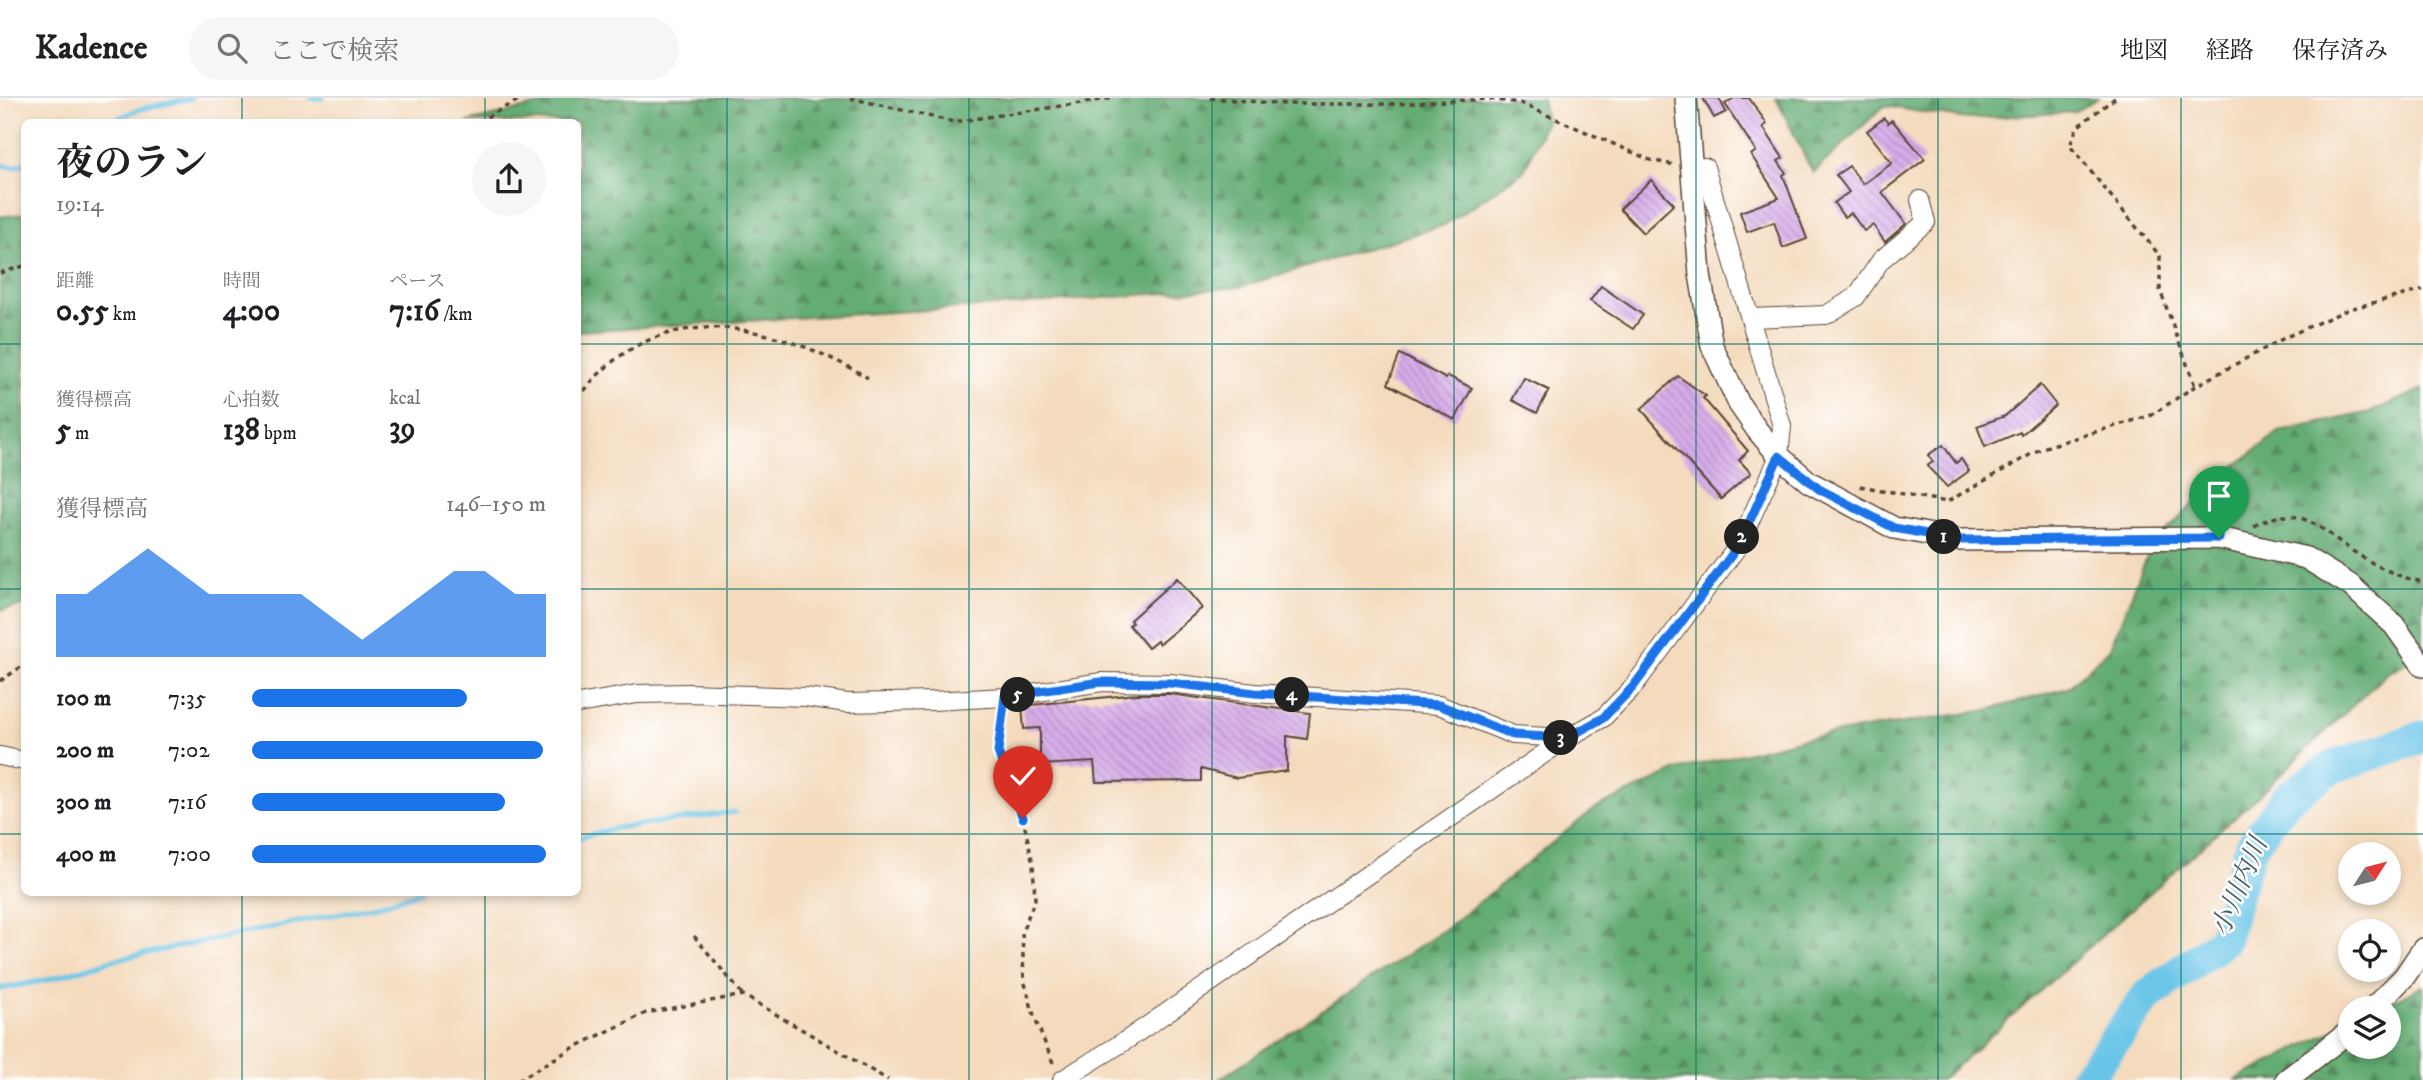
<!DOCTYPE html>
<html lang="ja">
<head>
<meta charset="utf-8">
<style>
	:root { --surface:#fff; --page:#f6f6f6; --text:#202124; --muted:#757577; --line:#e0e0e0; --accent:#1a73e8 }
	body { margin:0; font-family:"IM FELL DW Pica","Noto Serif JP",serif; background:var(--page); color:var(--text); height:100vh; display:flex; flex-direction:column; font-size:26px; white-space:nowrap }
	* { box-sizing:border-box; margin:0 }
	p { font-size:23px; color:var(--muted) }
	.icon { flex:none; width:38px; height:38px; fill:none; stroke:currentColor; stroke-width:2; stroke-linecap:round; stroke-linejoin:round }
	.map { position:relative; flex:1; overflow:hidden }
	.side { position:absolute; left:21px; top:21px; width:560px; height:777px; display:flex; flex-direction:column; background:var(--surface); border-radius:10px; box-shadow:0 4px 10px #0003 }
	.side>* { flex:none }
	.needle { width:46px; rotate:54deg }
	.buttons { position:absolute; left:2338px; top:744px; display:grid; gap:14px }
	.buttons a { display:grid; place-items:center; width:63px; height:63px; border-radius:50%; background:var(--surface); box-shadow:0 4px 10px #0003; font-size:35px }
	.pin { position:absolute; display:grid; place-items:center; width:60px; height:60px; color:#fff; margin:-72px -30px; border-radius:50% 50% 50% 0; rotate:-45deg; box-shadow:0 0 7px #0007 }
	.pin .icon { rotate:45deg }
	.km { position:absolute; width:35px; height:35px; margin:-18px; border-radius:50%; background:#222; color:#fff; font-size:19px; line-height:35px; text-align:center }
	.round { display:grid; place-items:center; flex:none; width:74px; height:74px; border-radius:37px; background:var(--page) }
	.head { display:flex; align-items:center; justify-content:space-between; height:119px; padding:0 35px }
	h1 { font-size:38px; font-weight:700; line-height:52px }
	.stats { display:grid; grid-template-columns:repeat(3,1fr); gap:10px; height:119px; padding:7px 35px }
	.stats div { display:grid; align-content:center }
	.stats b { font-size:30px; font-weight:700 }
	.stats small { font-size:19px; font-weight:400 }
	.stats p { font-size:19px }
	.chart { height:196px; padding:14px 35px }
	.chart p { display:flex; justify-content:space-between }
	.chart svg { width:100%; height:126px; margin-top:7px; fill:var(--accent); opacity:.7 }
	ul { padding:0 35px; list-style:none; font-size:23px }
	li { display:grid; grid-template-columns:112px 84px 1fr; align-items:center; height:52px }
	li i { height:18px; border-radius:9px; background:var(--accent) }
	header { display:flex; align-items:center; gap:42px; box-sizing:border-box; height:98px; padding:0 35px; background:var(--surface); border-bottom:2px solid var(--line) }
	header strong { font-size:33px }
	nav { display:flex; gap:38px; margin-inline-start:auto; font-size:24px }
	.search { width:490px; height:63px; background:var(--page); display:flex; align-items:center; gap:18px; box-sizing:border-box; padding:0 24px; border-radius:38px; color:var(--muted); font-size:26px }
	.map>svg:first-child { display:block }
</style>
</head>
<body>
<header>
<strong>Kadence</strong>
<div class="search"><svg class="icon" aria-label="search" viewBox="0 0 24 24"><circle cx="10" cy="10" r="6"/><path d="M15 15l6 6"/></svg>ここで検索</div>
<nav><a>地図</a><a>経路</a><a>保存済み</a></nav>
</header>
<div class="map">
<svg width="2423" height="982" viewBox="0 0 2423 982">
	<defs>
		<pattern id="forest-firs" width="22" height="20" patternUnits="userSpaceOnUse" patternTransform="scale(1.75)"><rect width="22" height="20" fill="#64ac73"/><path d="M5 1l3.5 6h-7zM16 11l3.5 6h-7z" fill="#548c5e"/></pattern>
		<pattern id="building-back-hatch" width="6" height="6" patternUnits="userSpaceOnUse" patternTransform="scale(1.75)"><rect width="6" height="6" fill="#d8adea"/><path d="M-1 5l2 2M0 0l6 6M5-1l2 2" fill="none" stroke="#b08dbd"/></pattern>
	</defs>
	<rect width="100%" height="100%" fill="#fff"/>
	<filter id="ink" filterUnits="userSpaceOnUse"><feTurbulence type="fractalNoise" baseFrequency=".0143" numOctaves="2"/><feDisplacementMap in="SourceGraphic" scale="14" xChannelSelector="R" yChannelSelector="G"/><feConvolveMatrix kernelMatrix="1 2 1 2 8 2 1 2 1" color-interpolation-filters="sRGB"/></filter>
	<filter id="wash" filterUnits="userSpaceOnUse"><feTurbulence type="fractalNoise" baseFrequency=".00686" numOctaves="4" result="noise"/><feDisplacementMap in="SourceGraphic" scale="28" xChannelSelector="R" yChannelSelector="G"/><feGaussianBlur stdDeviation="1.57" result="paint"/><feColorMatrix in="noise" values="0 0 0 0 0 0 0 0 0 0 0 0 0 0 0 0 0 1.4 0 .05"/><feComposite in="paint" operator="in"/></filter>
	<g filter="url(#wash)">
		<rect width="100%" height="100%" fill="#f4dbbe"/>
		<g fill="url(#forest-firs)" stroke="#506b48" stroke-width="2">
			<polygon points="569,0 1542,0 1546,23 1524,73 1444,127 1240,189 1012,207 578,233 578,24 467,24"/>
			<polygon points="1776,0 2098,0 2074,14 1967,21 1884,8 1813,75"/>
			<polygon points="24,116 24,508 0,512 0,119"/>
			<polygon points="2423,291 2423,556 2387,575 2258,698 1941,982 1218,982 1447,830 1594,711 1677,672 1806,640 1988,612 2068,590 2110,550 2150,451 2211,387 2279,334 2371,314"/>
			<polygon points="2423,888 2423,982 2235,982 2350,924 2350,948 2389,948 2389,910 2379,910"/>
		</g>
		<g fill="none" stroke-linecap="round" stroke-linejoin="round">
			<g stroke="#69c5e7" stroke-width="5">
				<polyline points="311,0 323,0"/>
				<polyline points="110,24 137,12 192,0"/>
				<polyline points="0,67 14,69 24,66"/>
				<polyline points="578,740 616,730 735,714"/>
				<polyline points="0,891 46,882 113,862 376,808 420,794"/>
			</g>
			<polyline stroke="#69c5e7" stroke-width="33" points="2085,982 2148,897 2223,843 2250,750 2287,700 2333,669 2423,639"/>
		</g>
		<g id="blocks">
			<g fill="url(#building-back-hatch)">
				<polygon points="1703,0 1719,0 1726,14 1714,20"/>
				<polygon points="1734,0 1749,0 1767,26 1763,29 1783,60 1778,63 1786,75 1783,77 1807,141 1783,150 1774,124 1747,134 1740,114 1779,100 1751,57 1756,53 1725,6"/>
				<polygon points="1884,20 1888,25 1892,22 1925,61 1882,94 1906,126 1885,144 1873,127 1864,133 1851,115 1844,119 1834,105 1849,94 1836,77 1849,68 1863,86 1892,65 1867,33"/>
				<polygon points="1651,82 1674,106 1643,135 1620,111"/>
				<polygon points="1601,188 1643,217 1633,231 1590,203"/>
				<polygon points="1400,256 1446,281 1448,278 1472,290 1455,322 1388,286"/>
				<polygon points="1678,278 1706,298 1703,300 1748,353 1739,362 1751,375 1721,401 1641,311"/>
				<polygon points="1524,280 1549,292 1537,315 1512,302"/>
				<polygon points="2040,287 2056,307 2021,337 2020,334 1985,349 1977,328 2005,318"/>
				<polygon points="1943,347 1956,365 1961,361 1969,373 1947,389 1927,368 1933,364 1928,357"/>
				<polygon points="1177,480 1202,510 1159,546 1157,543 1148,550 1129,527 1132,525 1130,522"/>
				<polygon points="1137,596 1169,596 1310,615 1307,641 1287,638 1287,673 1237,680 1201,671 1201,683 1096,684 1094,664 1040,667 1040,630 1024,631 1022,608"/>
			</g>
		</g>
	</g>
	<g filter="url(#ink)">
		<use href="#blocks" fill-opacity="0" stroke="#574536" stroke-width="2"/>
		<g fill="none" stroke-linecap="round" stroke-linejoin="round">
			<g stroke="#574536" stroke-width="20">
				<g id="minor">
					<polyline points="1752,220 1826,217 1856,199 1881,162 1926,124 1920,102"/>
					<polyline points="578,606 637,596 688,595 806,599 847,605 933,603 1005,599 1102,584 1170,585 1255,595 1439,607 1513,637 1567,640"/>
					<polyline points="0,658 24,663"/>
					<polyline points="1062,982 1128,941 1567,640 1603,620 1633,589 1739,447 1779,358 1782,328 1705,69 1691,70"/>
				</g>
			</g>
			<g stroke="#574536" stroke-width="24">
				<g id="tertiary">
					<polyline points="1686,0 1700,176 1712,248 1739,306 1757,332 1779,358 1809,384 1894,430 1960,442 2219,440 2306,460 2350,487 2394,527 2423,568"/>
					<polyline points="2373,910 2404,879 2423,851"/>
					<polyline points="2286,982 2350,933"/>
				</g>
			</g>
			<g stroke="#574536" stroke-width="3.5" stroke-dasharray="5 5" stroke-linecap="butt">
				<polyline points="850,0 954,24 1114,0"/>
				<polyline points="1210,0 1285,6 1394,6 1488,1 1520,5 1650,62 1674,67"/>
				<polyline points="2115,0 2077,29 2070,48 2160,158 2160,192 2195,288"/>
				<polyline points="478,24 522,0"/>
				<polyline points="0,175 24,168"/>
				<path d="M578,301C653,196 772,223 868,280"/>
				<polyline points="1860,388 1947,404 2042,350 2152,317 2195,288 2286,239 2349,211 2423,192"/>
				<path d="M2254,428C2298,403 2319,430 2354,454C2376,468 2397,479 2423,484"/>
				<polyline points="0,583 24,567"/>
				<polyline points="1003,614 997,654 1023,720 1033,766 1035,801 1022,834 1024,882 1035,921 1054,967"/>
				<polyline points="694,838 743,897"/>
				<polyline points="518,982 573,950 646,915 743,897 888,982"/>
			</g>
			<use href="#minor" stroke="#fff" stroke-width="18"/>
			<use href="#tertiary" stroke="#fff" stroke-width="21"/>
		</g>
	</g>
	<g fill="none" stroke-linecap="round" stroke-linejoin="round" filter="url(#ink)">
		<g stroke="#fff" stroke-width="14">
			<polyline id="route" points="1023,720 998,654 1005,598 1101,584 1170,585 1255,595 1439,607 1513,637 1567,640 1603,620 1633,589 1739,447 1779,358 1819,391 1894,430 1960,442 2219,440"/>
		</g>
		<use href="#route" stroke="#1a73e8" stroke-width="9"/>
	</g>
	<path fill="none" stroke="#0f766e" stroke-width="2" stroke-opacity="0.55" d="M242,0V24M485,0V24M727,0V982M969,0V982M1212,0V982M1454,0V982M1696,0V982M1938,0V982M2181,0V982M0,246H24M578,246H2423M0,491H24M578,491H2423M0,736H24M578,736H2423M242,794V982M485,794V982"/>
	<g text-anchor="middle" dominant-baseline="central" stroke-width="5" stroke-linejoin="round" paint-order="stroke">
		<g font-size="26" font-style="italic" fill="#4b6064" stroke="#fff">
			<text transform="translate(2240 789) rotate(-67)">小川内川</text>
		</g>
	</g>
</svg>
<div class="buttons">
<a><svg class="needle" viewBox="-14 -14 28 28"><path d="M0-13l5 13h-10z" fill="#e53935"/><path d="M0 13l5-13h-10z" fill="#757577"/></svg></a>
<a><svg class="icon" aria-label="locate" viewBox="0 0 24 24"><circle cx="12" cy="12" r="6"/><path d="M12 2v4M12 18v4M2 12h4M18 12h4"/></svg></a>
<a><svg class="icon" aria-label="layers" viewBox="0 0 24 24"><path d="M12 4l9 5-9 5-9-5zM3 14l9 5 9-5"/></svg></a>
</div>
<div class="pin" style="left:2219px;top:440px;background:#1e9e55"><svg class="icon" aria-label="arrive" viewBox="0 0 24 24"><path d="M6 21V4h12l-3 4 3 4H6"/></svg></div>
<div class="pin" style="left:1023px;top:720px;background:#d93025"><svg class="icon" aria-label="check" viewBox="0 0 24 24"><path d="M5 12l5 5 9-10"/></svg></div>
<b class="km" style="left:1944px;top:439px">1</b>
<b class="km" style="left:1742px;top:439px">2</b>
<b class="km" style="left:1561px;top:640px">3</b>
<b class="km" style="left:1292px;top:597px">4</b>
<b class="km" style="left:1018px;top:597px">5</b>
<section class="side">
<div class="head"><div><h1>夜のラン</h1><p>19:14</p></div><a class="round"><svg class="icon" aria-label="share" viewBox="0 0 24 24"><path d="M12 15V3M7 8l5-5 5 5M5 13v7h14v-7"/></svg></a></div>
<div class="stats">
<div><p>距離</p><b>0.55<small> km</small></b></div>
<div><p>時間</p><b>4:00</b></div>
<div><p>ペース</p><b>7:16<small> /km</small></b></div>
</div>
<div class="stats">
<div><p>獲得標高</p><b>5<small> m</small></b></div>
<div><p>心拍数</p><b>138<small> bpm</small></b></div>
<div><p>kcal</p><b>39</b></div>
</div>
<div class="chart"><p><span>獲得標高</span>146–150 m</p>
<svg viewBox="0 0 160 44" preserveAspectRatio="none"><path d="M0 44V22L10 22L20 14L30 6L40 14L50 22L60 22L70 22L80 22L90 30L100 38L110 30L120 22L130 14L140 14L150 22L160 22V44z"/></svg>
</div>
<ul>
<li><b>100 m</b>7:35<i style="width:73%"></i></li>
<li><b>200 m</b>7:02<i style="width:99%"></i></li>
<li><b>300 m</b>7:16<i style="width:86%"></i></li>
<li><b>400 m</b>7:00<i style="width:100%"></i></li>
</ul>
</section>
</div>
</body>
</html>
